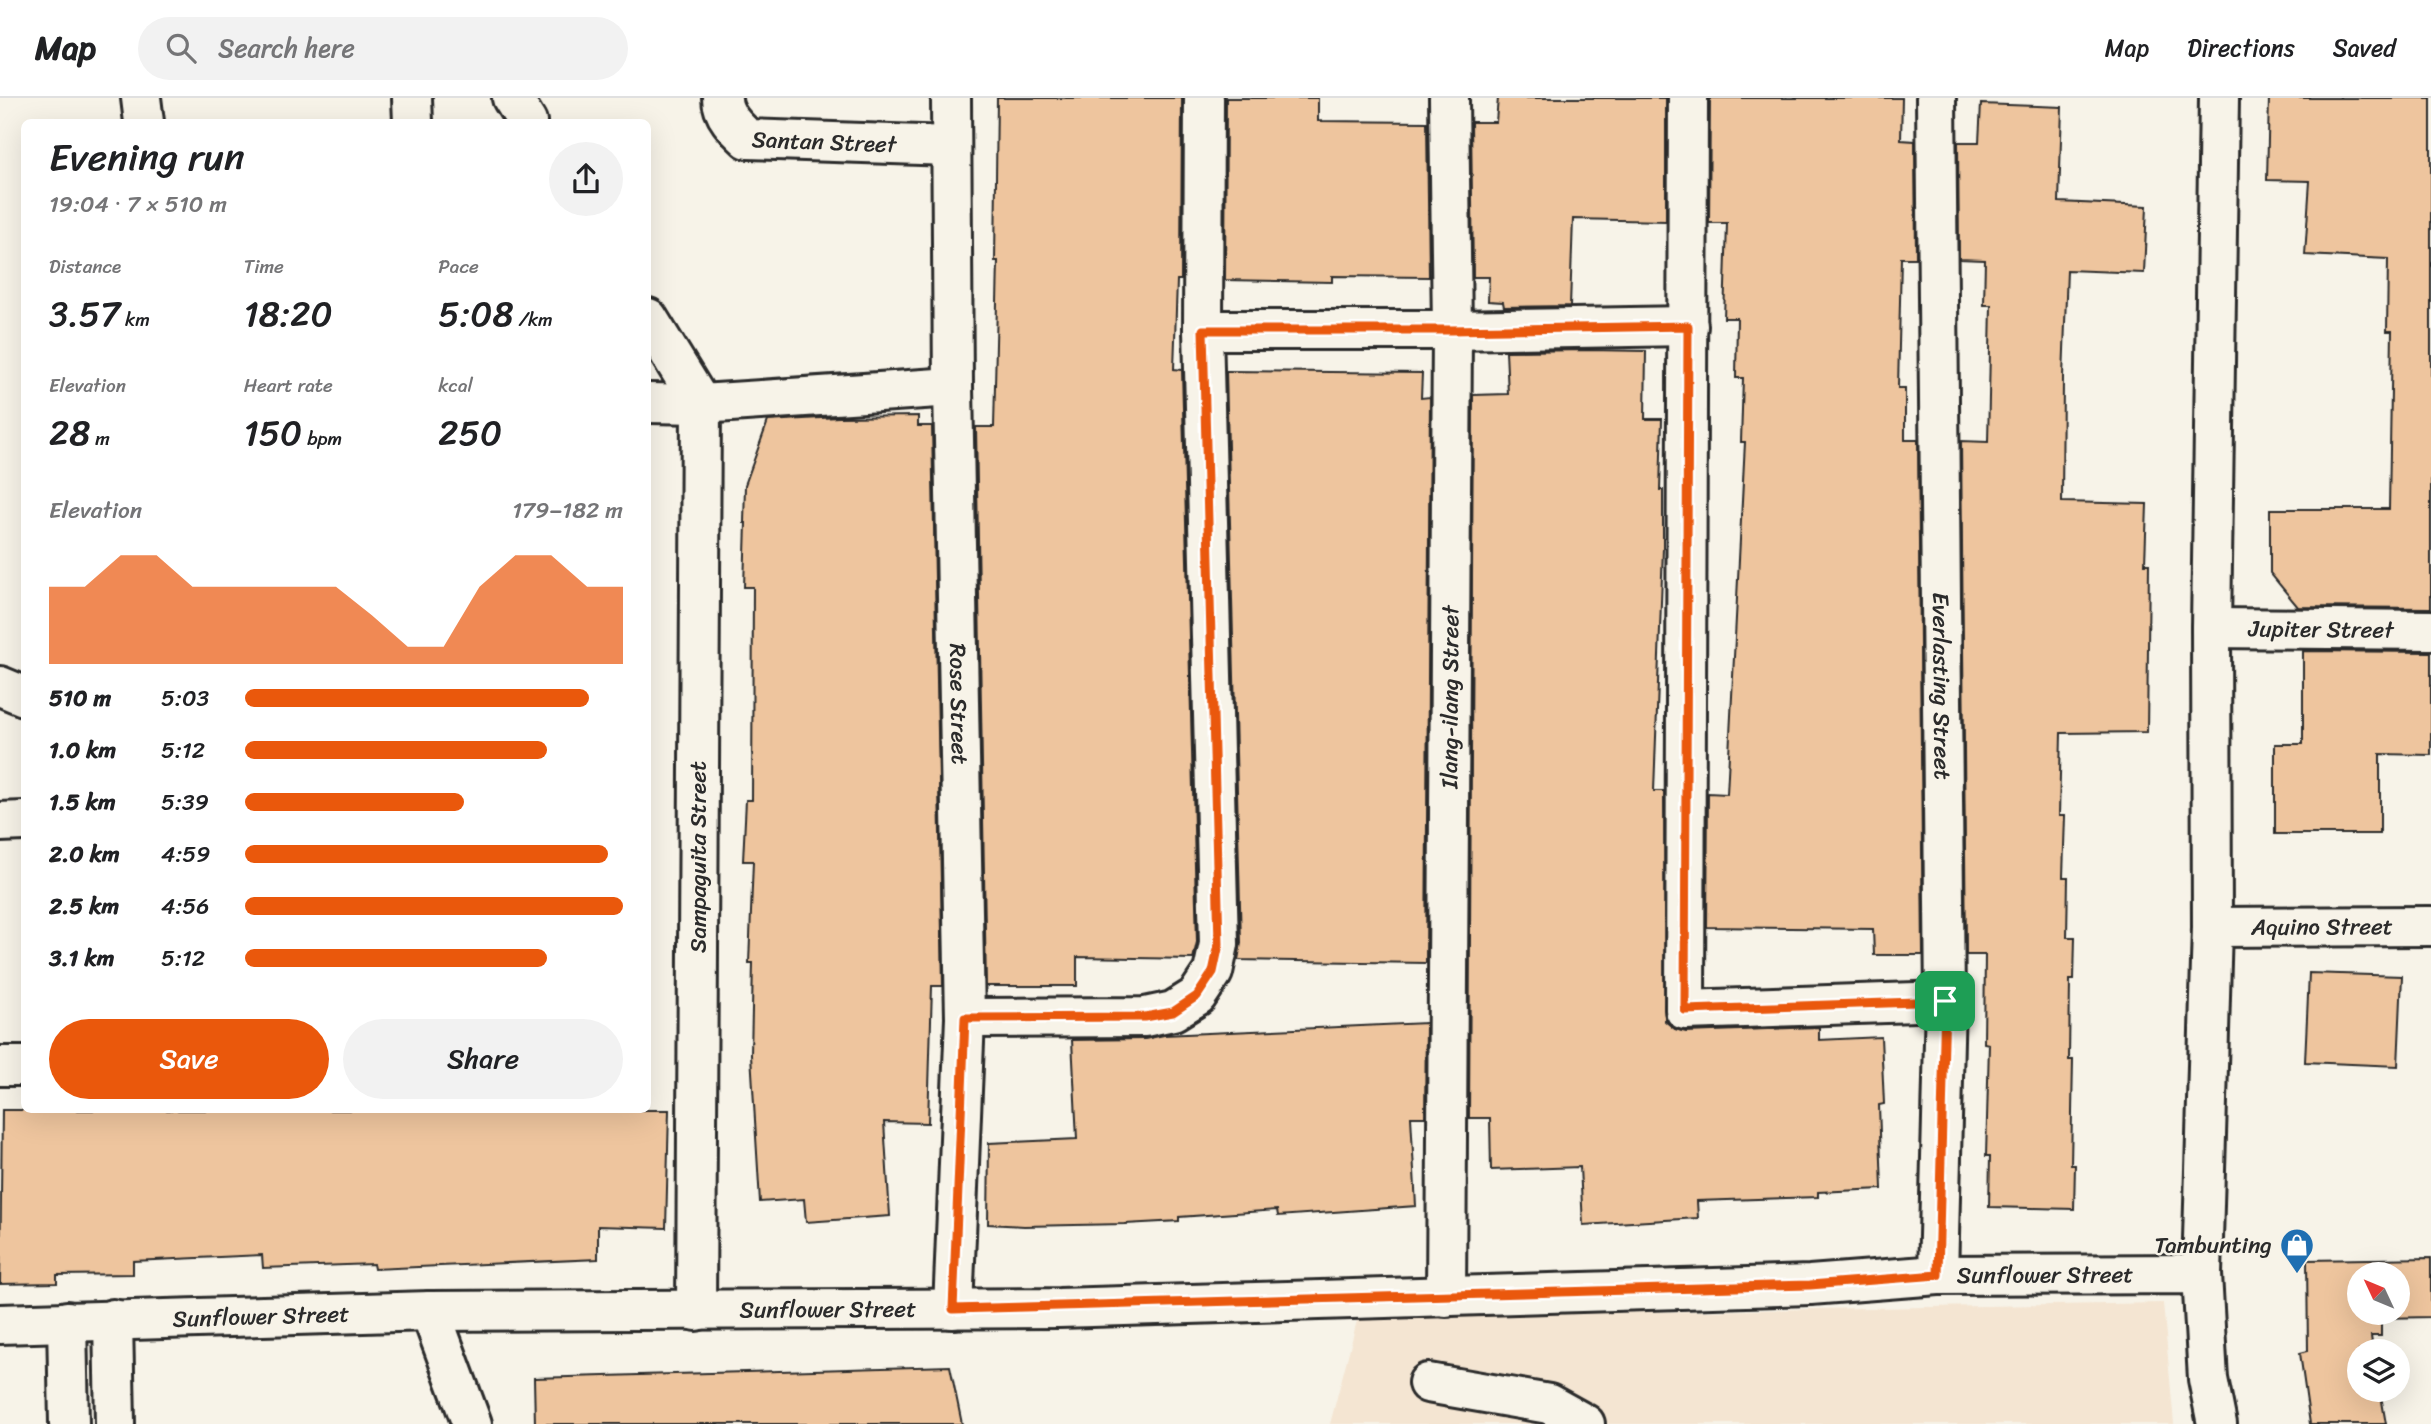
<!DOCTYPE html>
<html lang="en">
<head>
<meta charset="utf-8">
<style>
	:root { --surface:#fff; --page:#f2f2f2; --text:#202124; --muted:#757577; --line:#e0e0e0; --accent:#ea580c }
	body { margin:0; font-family:Sriracha,sans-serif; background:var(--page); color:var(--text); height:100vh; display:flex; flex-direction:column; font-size:26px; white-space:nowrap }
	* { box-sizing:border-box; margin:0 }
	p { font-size:23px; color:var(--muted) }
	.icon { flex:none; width:38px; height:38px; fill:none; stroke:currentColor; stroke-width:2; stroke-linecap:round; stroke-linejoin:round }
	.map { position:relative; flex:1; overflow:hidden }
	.sheet { position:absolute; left:21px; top:21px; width:630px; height:994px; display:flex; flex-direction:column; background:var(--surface); border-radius:10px; box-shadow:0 7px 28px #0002 }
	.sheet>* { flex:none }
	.needle { width:46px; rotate:314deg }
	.buttons { position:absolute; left:2347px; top:1164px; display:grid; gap:14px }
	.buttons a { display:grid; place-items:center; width:63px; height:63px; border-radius:50%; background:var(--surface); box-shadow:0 7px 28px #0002; font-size:35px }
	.pin { position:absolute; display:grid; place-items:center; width:60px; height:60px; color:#fff; margin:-30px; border-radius:14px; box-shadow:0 4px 10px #0006 }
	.round { display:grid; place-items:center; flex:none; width:74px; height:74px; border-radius:37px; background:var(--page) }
	.headline { display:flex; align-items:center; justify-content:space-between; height:119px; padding:0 28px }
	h1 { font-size:38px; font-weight:600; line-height:52px }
	.figures { display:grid; grid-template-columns:repeat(3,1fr); gap:10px; height:119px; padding:7px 28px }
	.figures div { display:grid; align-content:center }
	.figures b { font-size:35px; font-weight:600 }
	.figures small { font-size:19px; font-weight:400 }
	.figures p { font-size:19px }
	.chart { height:196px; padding:14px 28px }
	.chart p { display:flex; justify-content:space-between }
	.chart svg { width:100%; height:126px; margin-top:7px; fill:var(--accent); opacity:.7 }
	.cta { display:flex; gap:14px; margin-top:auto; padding:14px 28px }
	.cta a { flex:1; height:80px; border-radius:42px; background:var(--accent); color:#fff; font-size:28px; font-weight:600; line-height:80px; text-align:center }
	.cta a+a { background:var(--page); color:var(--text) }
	ul { padding:0 28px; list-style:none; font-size:23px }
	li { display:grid; grid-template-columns:112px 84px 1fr; align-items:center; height:52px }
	li i { height:18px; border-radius:9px; background:var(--accent) }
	header { display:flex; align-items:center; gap:42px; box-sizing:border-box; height:98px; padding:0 35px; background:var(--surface); border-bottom:2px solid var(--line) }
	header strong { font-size:33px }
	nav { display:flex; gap:38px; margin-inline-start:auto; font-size:24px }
	.search { width:490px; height:63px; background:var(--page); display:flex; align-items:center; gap:18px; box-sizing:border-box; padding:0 24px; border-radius:38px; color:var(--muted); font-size:26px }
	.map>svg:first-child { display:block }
</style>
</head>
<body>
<header>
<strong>Map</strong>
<div class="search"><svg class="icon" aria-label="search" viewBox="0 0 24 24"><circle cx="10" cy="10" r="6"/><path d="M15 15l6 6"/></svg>Search here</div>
<nav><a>Map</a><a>Directions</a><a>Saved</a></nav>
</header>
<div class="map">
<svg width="2431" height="1326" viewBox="0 0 2431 1326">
	<rect width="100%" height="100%" fill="#f7f3e8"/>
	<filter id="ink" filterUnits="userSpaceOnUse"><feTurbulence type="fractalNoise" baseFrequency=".0143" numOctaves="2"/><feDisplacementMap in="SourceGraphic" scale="14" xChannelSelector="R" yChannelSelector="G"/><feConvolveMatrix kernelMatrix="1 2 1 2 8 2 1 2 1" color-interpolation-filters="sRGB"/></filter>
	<g filter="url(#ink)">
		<polygon fill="#f4e5d2" points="2163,1205 2174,1326 1330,1326 1358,1219"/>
		<g fill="#eec59e" stroke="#2b2b2b" stroke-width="2" fill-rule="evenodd">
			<polygon points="997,0 1182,0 1181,182 1177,182 1174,271 1182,272 1197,844 1193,861 1077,859 1077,888 986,888 976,329 994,329 998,163 995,163"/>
			<polygon points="1226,0 1318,0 1318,23 1427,24 1429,179 1332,178 1332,184 1225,182"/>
			<polygon points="1498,0 1666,0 1666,123 1573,121 1570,208 1504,209 1503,204 1488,203 1489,179 1473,179 1471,24 1496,24"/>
			<polygon points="1710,0 1902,0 1901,42 1915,43 1916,160 1901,160 1898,290 1905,290 1905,342 1918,342 1923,857 1874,857 1873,831 1707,829 1708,695 1727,696 1745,344 1741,344 1743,280 1736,280 1737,220 1724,220 1727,125 1709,125"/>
			<polygon points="2269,0 2431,0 2431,510 2298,509 2270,475 2270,411 2389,411 2392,233 2387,233 2388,161 2305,157 2310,83 2267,82"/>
			<polygon points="1981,6 2062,9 2059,104 2147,108 2144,175 2067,172 2063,279 2062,404 2147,406 2145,466 2149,466 2147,634 2061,635 2059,718 2065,718 2063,779 2068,779 2067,839 2075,839 2074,882 2070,882 2069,962 2073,962 2071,1067 2075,1067 2074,1111 1989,1109 1990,1058 1986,1058 1989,946 1984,945 1985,857 1966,857 1961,343 1988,344 1991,207 1984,207 1985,162 1959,161 1958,44 1979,44"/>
			<polygon points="1589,252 1646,253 1645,321 1662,321 1660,392 1663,392 1663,450 1654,693 1664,693 1665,923 1675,931 1686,934 1819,929 1819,942 1881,939 1884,1006 1879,1007 1882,1091 1818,1094 1818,1099 1697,1103 1698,1120 1583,1127 1580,1069 1491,1072 1490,1020 1469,1020 1473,297 1508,296 1506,253"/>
			<polygon points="1226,273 1422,275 1421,300 1430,299 1426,865 1238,862 1241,845"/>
			<polygon points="918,318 918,328 932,328 943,888 932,888 928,1025 884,1024 890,1118 806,1124 804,1101 760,1104 751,957 753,865 749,865 753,763 743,763 746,702 752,702 753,489 744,489 746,425 744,425 745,387 768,323 839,319"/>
			<polygon points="2303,553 2431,554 2431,657 2380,656 2380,736 2275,736 2275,646 2303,646"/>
			<polygon points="2309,875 2402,878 2398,968 2305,964"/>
			<polygon points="1426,925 1425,1019 1411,1019 1416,1108 1278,1118 1277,1112 1179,1119 1179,1123 1125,1126 1024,1128 988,1126 989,1045 1077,1041 1072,942 1145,941 1164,937"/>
			<polygon points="2,1012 669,1012 666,1130 598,1128 598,1161 374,1171 373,1166 263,1170 262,1157 133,1163 133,1176 57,1177 57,1185 0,1186"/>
			<path d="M2431,1160V1219L2381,1220V1238H2371L2373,1253H2359V1292H2380L2386,1326H2310L2300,1255L2308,1253L2307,1162ZM2359,1176H2398V1214H2359Z"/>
			<polygon points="950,1268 962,1326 535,1326 534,1280"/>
		</g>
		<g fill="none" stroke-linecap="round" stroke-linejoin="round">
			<g stroke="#2b2b2b" stroke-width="44">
				<g id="minor">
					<polyline points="141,0 144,24"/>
					<polyline points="412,0 413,24"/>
					<polyline points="512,0 527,24"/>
					<path id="s1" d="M722,0C722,17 736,30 748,41L950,48"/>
					<path id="s2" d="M951,0L953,289L965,920L953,1211"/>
					<polyline points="1688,0 1685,912 1945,903"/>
					<path id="s3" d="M1936,0L1945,903L1938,1177"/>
					<polyline points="648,220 701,306 696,1213"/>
					<polyline points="1203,232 1452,232 1688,228"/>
					<polyline points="648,305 701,306 953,289"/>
					<path id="s4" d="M2211,530L2431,532"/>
					<polyline points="0,588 24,598"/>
					<polyline points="0,724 24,723"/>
					<path id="s5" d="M2212,829L2431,828"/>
					<polyline points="965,920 1145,919 1173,913 1197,898 1213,874 1219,846 1203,232 1204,0"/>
					<polyline points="0,968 24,968"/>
					<polyline points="2202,1176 2212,829 2211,530 2219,0"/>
					<path id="s6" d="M1446,1199L1452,232L1449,0"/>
					<polyline points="430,1213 472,1326"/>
					<polyline points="113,1221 115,1326"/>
					<polyline points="67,1223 69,1326"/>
					<polyline points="1428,1285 1549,1306 1585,1326"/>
				</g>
			</g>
			<g stroke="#2b2b2b" stroke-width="44">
				<g id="major">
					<path id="s7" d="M0,1226L430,1213L1059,1210L1810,1187L1938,1177L2202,1176L2208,1281L2217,1326"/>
				</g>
			</g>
			<use href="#minor" stroke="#f7f3e8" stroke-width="38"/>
			<use href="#major" stroke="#f7f3e8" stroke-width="38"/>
		</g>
	</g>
	<g fill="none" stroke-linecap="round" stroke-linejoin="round" filter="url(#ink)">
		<g stroke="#fff" stroke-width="14">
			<polygon id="route" points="1688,228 1685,912 1945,903 1938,1177 1810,1187 953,1211 965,920 1145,919 1173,914 1197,898 1213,874 1219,846 1203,232 1452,232"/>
		</g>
		<use href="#route" stroke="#ea580c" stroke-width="9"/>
	</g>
	<defs>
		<g id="shop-pin" transform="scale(1.75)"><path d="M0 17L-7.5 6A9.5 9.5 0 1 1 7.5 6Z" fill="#1f6fb2" stroke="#f7f3e8"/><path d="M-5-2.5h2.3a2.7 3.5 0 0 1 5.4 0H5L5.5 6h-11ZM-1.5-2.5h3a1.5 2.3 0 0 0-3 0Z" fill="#fff"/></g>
	</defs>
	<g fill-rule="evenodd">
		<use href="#shop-pin" x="2297" y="1147"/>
	</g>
	<g text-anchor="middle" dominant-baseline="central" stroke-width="5" stroke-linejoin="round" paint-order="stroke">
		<g font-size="23" fill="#2b2b2b" stroke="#f7f3e8">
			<text stroke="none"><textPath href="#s1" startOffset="126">Santan Street</textPath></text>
			<text stroke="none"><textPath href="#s4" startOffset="110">Jupiter Street</textPath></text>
			<text stroke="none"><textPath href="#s3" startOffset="588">Everlasting Street</textPath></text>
			<text stroke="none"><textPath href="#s6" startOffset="600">Ilang-ilang Street</textPath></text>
			<text stroke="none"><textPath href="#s2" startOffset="606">Rose Street</textPath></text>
			<text transform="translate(698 759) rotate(-90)">Sampaguita Street</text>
			<text stroke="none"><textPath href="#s5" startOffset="110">Aquino Street</textPath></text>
			<text stroke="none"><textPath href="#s7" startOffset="2046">Sunflower Street</textPath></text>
			<text stroke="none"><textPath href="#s7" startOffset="828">Sunflower Street</textPath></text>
			<text stroke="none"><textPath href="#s7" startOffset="261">Sunflower Street</textPath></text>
		</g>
		<g font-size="23" fill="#2b2b2b" stroke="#f7f3e8" text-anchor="end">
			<text x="2272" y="1147">Tambunting</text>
		</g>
	</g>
</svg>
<div class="buttons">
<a><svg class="needle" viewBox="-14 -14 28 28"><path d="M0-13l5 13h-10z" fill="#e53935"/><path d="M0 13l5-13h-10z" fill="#757577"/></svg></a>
<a><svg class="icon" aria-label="layers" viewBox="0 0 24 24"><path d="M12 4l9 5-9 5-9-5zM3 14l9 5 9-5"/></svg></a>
</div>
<div class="pin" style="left:1945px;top:903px;background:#1e9e55"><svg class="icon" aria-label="arrive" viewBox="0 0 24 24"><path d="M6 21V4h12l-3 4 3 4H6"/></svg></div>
<section class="sheet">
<div class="headline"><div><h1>Evening run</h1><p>19:04 · 7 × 510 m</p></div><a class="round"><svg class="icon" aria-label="share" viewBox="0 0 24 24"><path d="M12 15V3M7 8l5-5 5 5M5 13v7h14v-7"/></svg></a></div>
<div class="figures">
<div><p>Distance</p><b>3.57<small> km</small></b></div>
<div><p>Time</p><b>18:20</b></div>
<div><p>Pace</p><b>5:08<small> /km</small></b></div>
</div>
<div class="figures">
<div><p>Elevation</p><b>28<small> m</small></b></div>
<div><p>Heart rate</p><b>150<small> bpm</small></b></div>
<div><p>kcal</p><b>250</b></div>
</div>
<div class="chart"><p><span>Elevation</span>179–182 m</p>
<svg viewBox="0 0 160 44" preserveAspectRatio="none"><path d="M0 44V17L10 17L20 6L30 6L40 17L50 17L60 17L70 17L80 17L90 27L100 38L110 38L120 17L130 6L140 6L150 17L160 17V44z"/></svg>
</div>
<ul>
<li><b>510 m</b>5:03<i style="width:91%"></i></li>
<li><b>1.0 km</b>5:12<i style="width:80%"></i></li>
<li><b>1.5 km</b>5:39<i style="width:58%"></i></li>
<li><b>2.0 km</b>4:59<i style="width:96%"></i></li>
<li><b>2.5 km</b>4:56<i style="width:100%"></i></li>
<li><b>3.1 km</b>5:12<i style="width:80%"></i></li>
</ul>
<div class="cta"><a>Save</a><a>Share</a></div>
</section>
</div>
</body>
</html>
